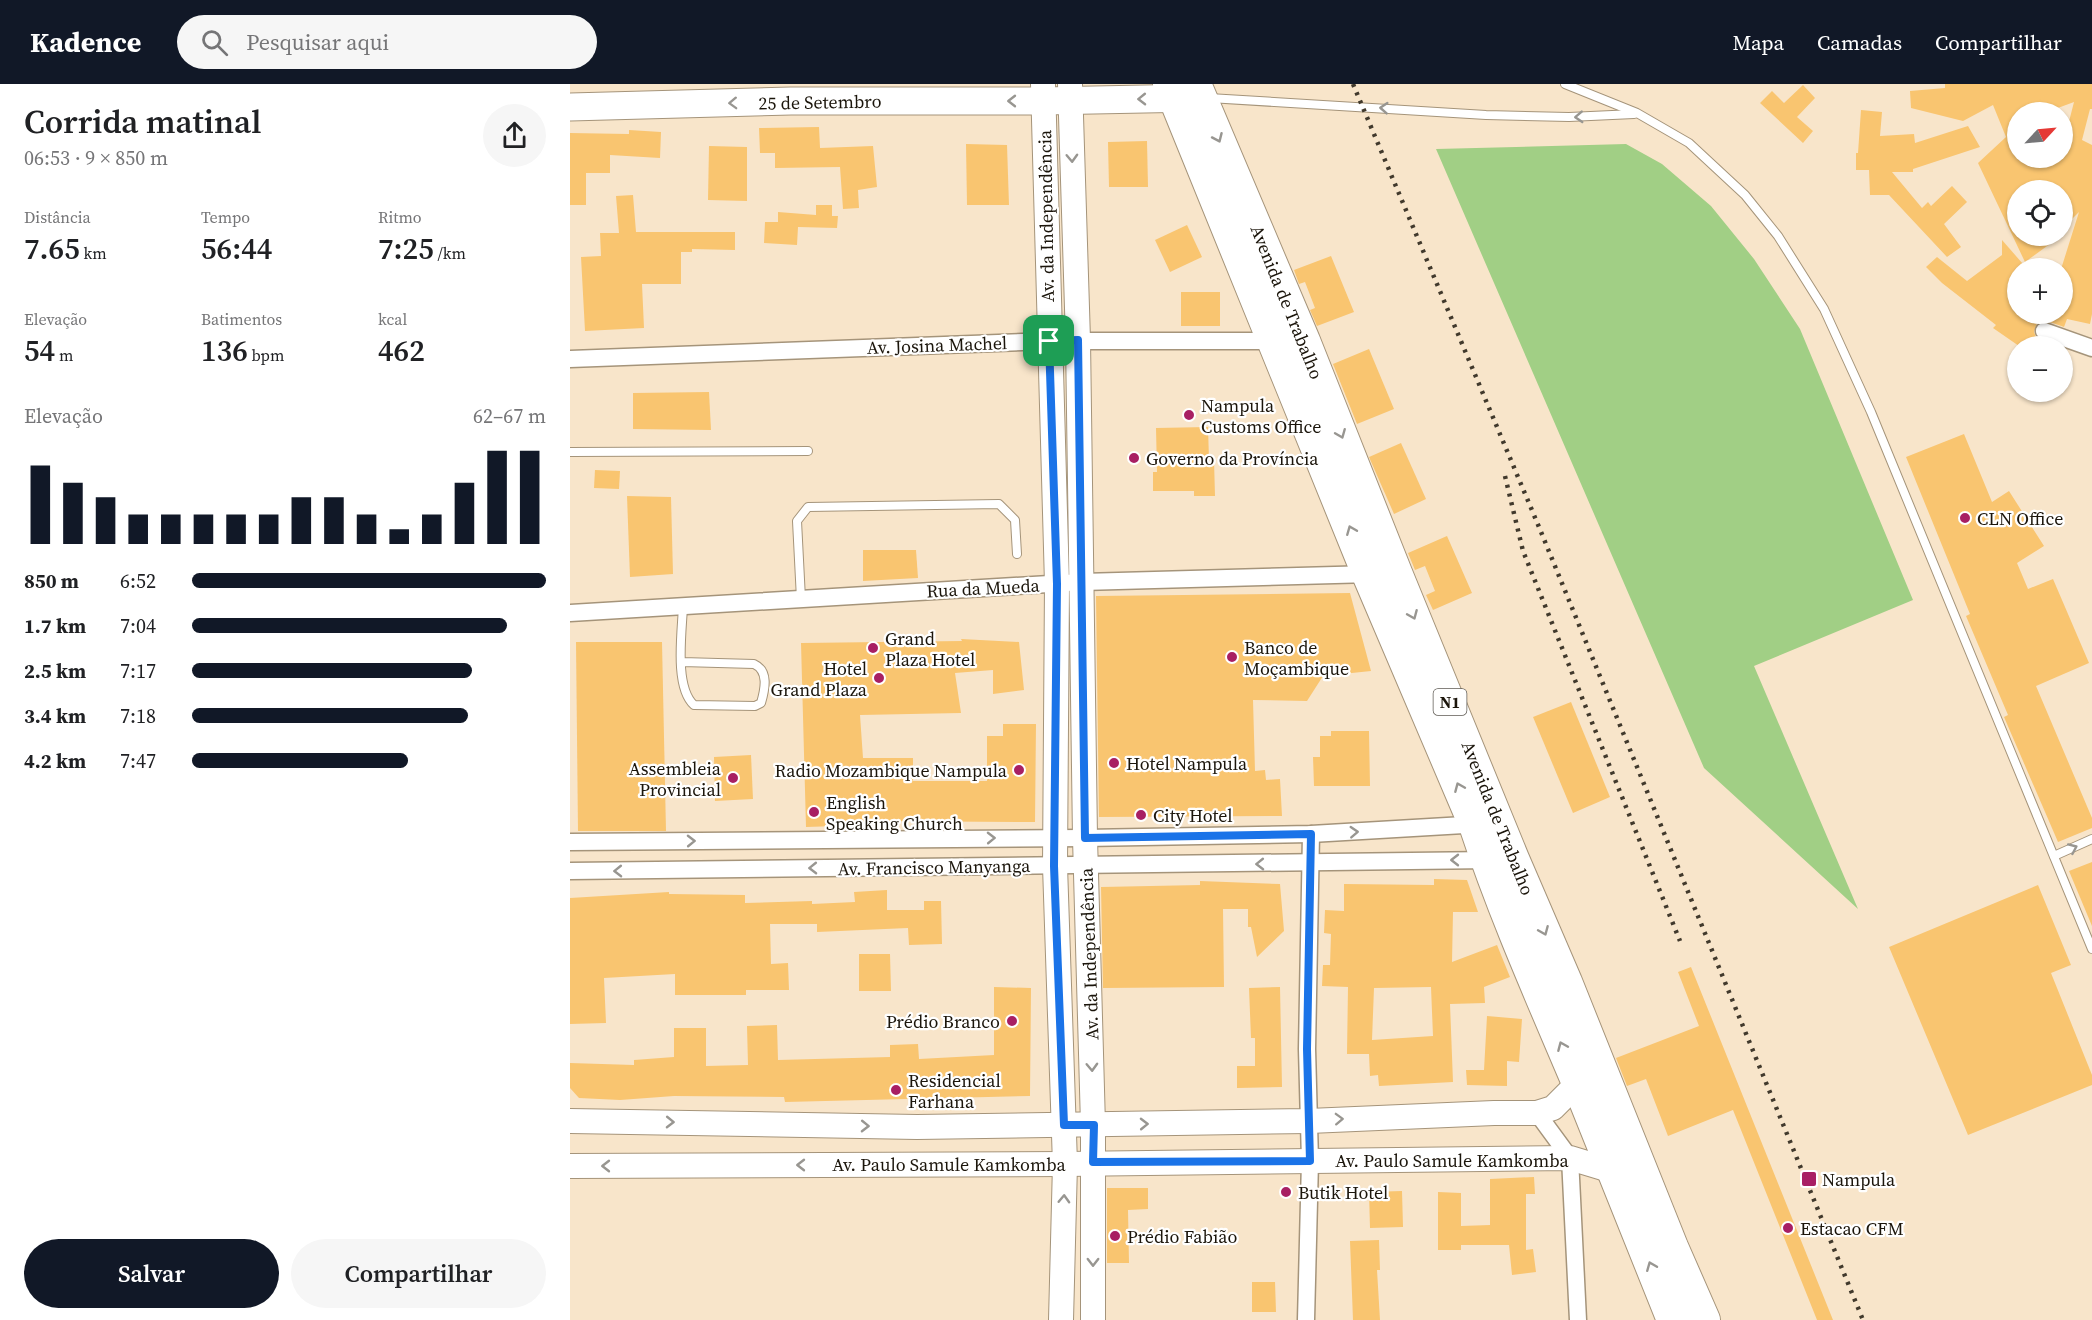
<!DOCTYPE html>
<html lang="pt">
<head>
<meta charset="utf-8">
<style>
	:root { --surface:#fff; --page:#f6f6f6; --text:#202124; --muted:#757577; --accent:#111827 }
	body { margin:0; font-family:"Source Serif 4",serif; background:var(--page); color:var(--text); height:100vh; display:flex; flex-direction:column; font-size:22px; white-space:nowrap }
	* { box-sizing:border-box; margin:0 }
	p { font-size:20px; color:var(--muted) }
	.icon { flex:none; width:33px; height:33px; fill:none; stroke:currentColor; stroke-width:2; stroke-linecap:round; stroke-linejoin:round }
	.map { position:relative; flex:1; overflow:hidden }
	.side { display:flex; flex-direction:column; background:var(--surface); width:570px }
	.side>* { flex:none }
	.needle { width:39px; rotate:64deg }
	.tools { position:absolute; left:1437px; top:18px; display:grid; gap:12px }
	.tools a { display:grid; place-items:center; width:66px; height:66px; border-radius:50%; background:var(--surface); box-shadow:0 2px 4px #0004; font-size:30px }
	.pin { position:absolute; display:grid; place-items:center; width:51px; height:51px; color:#fff; margin:-26px; border-radius:12px; box-shadow:0 3px 9px #0006 }
	.round { display:grid; place-items:center; flex:none; width:63px; height:63px; border-radius:32px; background:var(--page) }
	.headline { display:flex; align-items:center; justify-content:space-between; height:102px; padding:0 24px }
	h1 { font-size:33px; font-weight:600; line-height:45px }
	.figures { display:grid; grid-template-columns:repeat(3,1fr); gap:9px; height:102px; padding:6px 24px }
	.figures div { display:grid; align-content:center }
	.figures b { font-size:30px; font-weight:600 }
	.figures small { font-size:16px; font-weight:400 }
	.figures p { font-size:16px }
	.chart { height:168px; padding:12px 24px }
	.chart p { display:flex; justify-content:space-between }
	.chart svg { width:100%; height:108px; margin-top:6px; stroke:var(--accent); stroke-width:6 }
	.action { display:flex; gap:12px; margin-top:auto; padding:12px 24px }
	.action a { flex:1; height:69px; border-radius:36px; background:var(--accent); color:#fff; font-size:24px; font-weight:600; line-height:69px; text-align:center }
	.action a+a { background:var(--page); color:var(--text) }
	ul { padding:0 24px; list-style:none; font-size:20px }
	li { display:grid; grid-template-columns:96px 72px 1fr; align-items:center; height:45px }
	li i { height:15px; border-radius:8px; background:var(--accent) }
	header { display:flex; align-items:center; gap:36px; box-sizing:border-box; height:84px; padding:0 30px; background:var(--accent); color:#fff }
	header strong { font-size:28px }
	nav { display:flex; gap:33px; margin-inline-start:auto; font-size:21px }
	.search { width:420px; height:54px; background:var(--page); display:flex; align-items:center; gap:15px; box-sizing:border-box; padding:0 21px; border-radius:33px; color:var(--muted); font-size:22px }
	main { display:flex; flex:1; min-height:0 }
	.map>svg:first-child { display:block }
</style>
</head>
<body>
<header>
<strong>Kadence</strong>
<div class="search"><svg class="icon" aria-label="search" viewBox="0 0 24 24"><circle cx="10" cy="10" r="6"/><path d="M15 15l6 6"/></svg>Pesquisar aqui</div>
<nav><a>Mapa</a><a>Camadas</a><a>Compartilhar</a></nav>
</header>
<main>
<section class="side">
<div class="headline"><div><h1>Corrida matinal</h1><p>06:53 · 9 × 850 m</p></div><a class="round"><svg class="icon" aria-label="share" viewBox="0 0 24 24"><path d="M12 15V3M7 8l5-5 5 5M5 13v7h14v-7"/></svg></a></div>
<div class="figures">
<div><p>Distância</p><b>7.65<small> km</small></b></div>
<div><p>Tempo</p><b>56:44</b></div>
<div><p>Ritmo</p><b>7:25<small> /km</small></b></div>
</div>
<div class="figures">
<div><p>Elevação</p><b>54<small> m</small></b></div>
<div><p>Batimentos</p><b>136<small> bpm</small></b></div>
<div><p>kcal</p><b>462</b></div>
</div>
<div class="chart"><p><span>Elevação</span>62–67 m</p>
<svg viewBox="0 0 160 44" preserveAspectRatio="none"><path d="M5 44V12M15 44V19M25 44V25M35 44V32M45 44V32M55 44V32M65 44V32M75 44V32M85 44V25M95 44V25M105 44V32M115 44V38M125 44V32M135 44V19M145 44V6M155 44V6"/></svg>
</div>
<ul>
<li><b>850 m</b>6:52<i style="width:100%"></i></li>
<li><b>1.7 km</b>7:04<i style="width:89%"></i></li>
<li><b>2.5 km</b>7:17<i style="width:79%"></i></li>
<li><b>3.4 km</b>7:18<i style="width:78%"></i></li>
<li><b>4.2 km</b>7:47<i style="width:61%"></i></li>
</ul>
<div class="action"><a>Salvar</a><a>Compartilhar</a></div>
</section>
<div class="map">
<svg width="1522" height="1236" viewBox="0 0 1522 1236">
	<rect width="100%" height="100%" fill="#f8e5ca"/>
	<polygon fill="#a1cf85" points="1056,60 1092,80 1141,122 1184,175 1230,245 1343,516 1184,582 1288,825 1134,684 866,65"/>
	<g fill="#f9c570" fill-rule="evenodd">
		<path d="M1375,0H1522V25H1520L1512,56L1522,61V230L1520,240L1497,235L1494,243L1477,237L1467,239L1464,248L1466,253L1486,262H1449L1423,244L1426,241L1372,199L1356,183L1367,173L1397,197L1432,171V156L1453,180L1448,184V230H1492V182L1509,128L1492,145V106H1448V152H1491L1455,178L1408,79L1436,53L1423,21L1393,37L1341,24L1340,7L1375,4ZM1504,18L1492,65V74H1448V26L1473,19L1477,28Z"/>
		<polygon points="1233,1 1245,14 1227,33 1243,47 1233,59 1190,19 1202,7 1214,19"/>
		<polygon points="1291,26 1312,28 1310,52 1344,50 1345,59 1398,42 1410,63 1343,85 1343,88 1322,88 1352,124 1358,118 1361,122 1382,102 1397,118 1374,140 1391,163 1377,173 1319,111 1300,111 1299,86 1286,86 1286,69 1288,69"/>
		<polygon points="249,43 250,64 303,62 307,103 288,106 289,124 273,125 270,83 205,84 205,69 190,69 189,44"/>
		<polygon points="59,46 91,48 90,74 40,71 40,89 16,89 16,121 0,121 0,49 59,50"/>
		<polygon points="577,57 578,103 539,103 538,58"/>
		<polygon points="396,60 437,61 439,121 397,121"/>
		<polygon points="139,62 177,63 177,117 138,116"/>
		<polygon points="63,111 66,148 165,148 165,166 122,165 122,168 111,168 111,200 72,200 74,244 15,247 11,173 31,172 30,149 49,149 46,112"/>
		<polygon points="246,121 262,121 262,132 268,132 267,144 228,143 227,161 194,159 195,138 208,138 208,128 246,131"/>
		<polygon points="617,141 632,173 600,188 585,156"/>
		<polygon points="761,172 784,228 747,242 740,226 745,224 735,198 729,200 724,186"/>
		<rect x="611" y="208" width="39" height="34"/>
		<polygon points="799,265 824,325 787,340 763,280"/>
		<polygon points="139,308 141,346 63,345 63,309"/>
		<polygon points="638,343 639,376 644,376 645,412 624,412 624,407 583,407 583,388 587,388 586,344"/>
		<polygon points="1394,350 1422,418 1439,407 1474,462 1447,479 1458,505 1483,495 1519,579 1466,602 1522,734 1522,744 1488,758 1434,633 1438,631 1396,532 1400,530 1336,373"/>
		<polygon points="831,359 856,415 824,430 799,373"/>
		<polygon points="25,386 50,387 49,405 24,404"/>
		<polygon points="57,412 101,413 103,490 60,493"/>
		<polygon points="877,452 902,509 863,526 856,511 865,507 855,482 845,486 838,469"/>
		<polygon points="293,466 346,466 348,494 293,497"/>
		<polygon points="780,509 801,587 753,592 737,617 683,616 685,687 695,686 696,696 710,695 712,732 529,733 526,512"/>
		<polygon points="391,555 449,558 454,606 423,610 423,586 385,589 391,629 290,631 293,674 343,674 343,697 417,697 417,652 433,652 433,640 466,640 465,738 298,737 298,741 236,743 231,559 392,557"/>
		<polygon points="6,558 92,558 96,747 8,747"/>
		<polygon points="1001,618 1040,713 1003,729 963,633"/>
		<polygon points="761,647 799,647 800,702 744,702 743,673 750,673 750,652 761,652"/>
		<polygon points="181,671 183,715 145,717 144,673"/>
		<polygon points="1522,778 1522,842 1499,787"/>
		<path d="M864,795L897,796L908,828H883L882,878L927,861L940,893L914,903L915,919L880,920L883,998L809,1002L808,991L800,992L799,970H777L778,903L752,902L753,881H760L761,850L754,849L755,826L774,827V800L864,801ZM861,903L863,952L802,956L804,904Z"/>
		<polygon points="630,797 710,800 714,847 687,873 681,843 678,843 678,825 653,825 654,903 533,904 531,803 630,801"/>
		<polygon points="1468,801 1501,881 1481,889 1522,991 1522,1001 1398,1051 1319,863"/>
		<polygon points="317,806 317,826 354,826 354,817 371,817 372,860 339,861 338,844 247,848 247,840 200,840 201,880 218,879 219,906 176,906 176,911 105,911 105,890 34,894 36,939 0,940 0,814 99,808 99,810 175,811 175,819 242,817 242,820 285,818 284,808"/>
		<polygon points="289,870 320,870 321,907 289,907"/>
		<polygon points="1121,883 1263,1236 1247,1236 1163,1026 1098,1052 1076,995 1057,1002 1046,974 1129,942 1108,888"/>
		<polygon points="424,903 461,904 460,1012 215,1018 214,1013 104,1012 50,1016 9,1014 0,1004 0,979 64,981 64,976 104,973 104,944 136,944 136,982 178,981 177,942 207,941 208,976 320,973 320,961 348,960 349,975 424,971"/>
		<polygon points="710,903 712,1003 667,1004 667,982 685,982 685,954 681,954 679,904"/>
		<polygon points="917,932 952,935 949,978 937,977 937,1002 897,1001 896,986 914,986"/>
		<polygon points="964,1093 965,1110 956,1110 956,1166 963,1165 966,1188 942,1191 939,1161 891,1161 891,1166 868,1166 868,1108 891,1109 891,1142 920,1141 920,1095"/>
		<polygon points="537,1104 578,1104 578,1125 558,1126 559,1179 537,1179"/>
		<polygon points="832,1107 833,1143 800,1144 799,1108"/>
		<polygon points="809,1156 810,1186 807,1186 810,1236 783,1236 780,1157"/>
		<polygon points="682,1198 705,1198 706,1228 682,1228"/>
	</g>
	<g fill="none" stroke-linecap="round" stroke-linejoin="round">
		<g stroke="#a5947a" stroke-width="10">
			<g id="lane">
				<polyline points="995,0 1067,29 1119,59 1175,111 1208,152 1254,225 1301,328 1522,865"/>
				<polyline points="639,14 916,31 999,33 1064,30"/>
				<polyline points="0,368 238,367"/>
				<polyline points="231,515 227,437 238,423 429,420 445,436 447,470"/>
				<path d="M112,578L184,580C199,587 195,605 191,619L185,622L124,621C104,603 112,548 113,522"/>
				<polyline points="1484,772 1522,755"/>
			</g>
		</g>
		<g stroke="#a5947a" stroke-width="19">
			<g id="street">
				<polyline points="1474,247 1522,264"/>
				<polyline points="0,275 479,257 707,257"/>
				<polyline points="0,529 512,498 802,490"/>
				<polyline points="0,758 515,754 741,750 911,740"/>
				<polyline points="0,787 921,776"/>
				<polyline points="967,1029 1000,1074 1008,1236"/>
				<polyline points="736,1236 740,1077 737,965 741,750"/>
			</g>
		</g>
		<g stroke="#a5947a" stroke-width="26">
			<g id="secondary">
				<polyline points="473,0 487,500 485,782 495,1080 491,1236"/>
				<polyline points="500,0 508,256 515,754 523,1041 523,1236"/>
				<polyline points="0,1037 347,1043 739,1037 924,1029 967,1029 983,1024 1008,999"/>
				<polyline points="0,1082 495,1080 1000,1074 1043,1087"/>
			</g>
		</g>
		<g stroke="#a5947a" stroke-width="29">
			<polyline id="primary" points="0,23 221,17 473,17 626,14"/>
		</g>
		<g stroke="#a5947a" stroke-width="34">
			<g id="highway">
				<path d="M599,0L798,490L905,741C934,829 972,914 1008,999C1040,1078 1072,1157 1103,1236"/>
				<polyline points="625,0 734,257 826,489 943,775 996,898 1102,1163 1134,1236"/>
			</g>
		</g>
		<use href="#lane" stroke="#fff" stroke-width="8"/>
		<use href="#street" stroke="#fff" stroke-width="16"/>
		<use href="#secondary" stroke="#fff" stroke-width="24"/>
		<use href="#primary" stroke="#fff" stroke-width="27"/>
		<use href="#highway" stroke="#fff" stroke-width="32"/>
		<g stroke="#41392c" stroke-width="4.5" stroke-dasharray="3 6" stroke-linecap="butt">
			<polyline points="783,0 969,443 1293,1236"/>
			<polyline points="935,392 953,467 1110,857"/>
		</g>
	</g>
	<defs><path id="oneway-chevron" d="M-2-3.5L2.5 0L-2 3.5" fill="none" stroke-width="1.6" stroke-linecap="round" stroke-linejoin="round" transform="scale(1.5)"/></defs>
	<g stroke="#989691">
		<use href="#oneway-chevron" transform="translate(572 15) rotate(179)"/>
		<use href="#oneway-chevron" transform="translate(442 17) rotate(180)"/>
		<use href="#oneway-chevron" transform="translate(163 19) rotate(178)"/>
		<use href="#oneway-chevron" transform="translate(814 24) rotate(-176)"/>
		<use href="#oneway-chevron" transform="translate(1009 33) rotate(177)"/>
		<use href="#oneway-chevron" transform="translate(648 54) rotate(66)"/>
		<use href="#oneway-chevron" transform="translate(502 74) rotate(88)"/>
		<use href="#oneway-chevron" transform="translate(771 350) rotate(68)"/>
		<use href="#oneway-chevron" transform="translate(781 446) rotate(-112)"/>
		<use href="#oneway-chevron" transform="translate(843 531) rotate(67)"/>
		<use href="#oneway-chevron" transform="translate(889 703) rotate(-113)"/>
		<use href="#oneway-chevron" transform="translate(784 748) rotate(-3)"/>
		<use href="#oneway-chevron" transform="translate(421 754) rotate(-1)"/>
		<use href="#oneway-chevron" transform="translate(121 757) rotate(-1)"/>
		<use href="#oneway-chevron" transform="translate(1503 764) rotate(-24)"/>
		<use href="#oneway-chevron" transform="translate(885 776) rotate(180)"/>
		<use href="#oneway-chevron" transform="translate(690 780) rotate(179)"/>
		<use href="#oneway-chevron" transform="translate(243 784) rotate(179)"/>
		<use href="#oneway-chevron" transform="translate(48 787) rotate(179)"/>
		<use href="#oneway-chevron" transform="translate(974 847) rotate(67)"/>
		<use href="#oneway-chevron" transform="translate(992 962) rotate(-113)"/>
		<use href="#oneway-chevron" transform="translate(522 983) rotate(88)"/>
		<use href="#oneway-chevron" transform="translate(769 1035) rotate(-2)"/>
		<use href="#oneway-chevron" transform="translate(100 1038) rotate(1)"/>
		<use href="#oneway-chevron" transform="translate(574 1040) rotate(-1)"/>
		<use href="#oneway-chevron" transform="translate(295 1042) rotate(1)"/>
		<use href="#oneway-chevron" transform="translate(231 1081) rotate(180)"/>
		<use href="#oneway-chevron" transform="translate(36 1082) rotate(180)"/>
		<use href="#oneway-chevron" transform="translate(494 1115) rotate(-88)"/>
		<use href="#oneway-chevron" transform="translate(523 1178) rotate(90)"/>
		<use href="#oneway-chevron" transform="translate(1081 1182) rotate(-112)"/>
	</g>
	<g fill="none" stroke-linecap="round" stroke-linejoin="round">
		<g stroke="#fff" stroke-width="12">
			<polygon id="route" points="508,256 515,754 741,750 737,965 740,1077 523,1078 524,1041 494,1041 484,782 487,500 479,257"/>
		</g>
		<use href="#route" stroke="#1a73e8" stroke-width="8"/>
	</g>
	<g fill="#a81f63" stroke="#fff" stroke-width="2">
		<circle cx="619" cy="331" r="6"/>
		<circle cx="564" cy="374" r="6"/>
		<circle cx="1395" cy="434" r="6"/>
		<circle cx="303" cy="564" r="6"/>
		<circle cx="662" cy="573" r="6"/>
		<circle cx="309" cy="594" r="6"/>
		<circle cx="544" cy="679" r="6"/>
		<circle cx="449" cy="686" r="6"/>
		<circle cx="163" cy="694" r="6"/>
		<circle cx="244" cy="728" r="6"/>
		<circle cx="571" cy="731" r="6"/>
		<circle cx="442" cy="937" r="6"/>
		<circle cx="326" cy="1006" r="6"/>
		<rect x="1231" y="1087" width="16" height="16" rx="3"/>
		<circle cx="716" cy="1108" r="6"/>
		<circle cx="1218" cy="1144" r="6"/>
		<circle cx="545" cy="1152" r="6"/>
	</g>
	<g text-anchor="middle" dominant-baseline="central" stroke-width="4.5" stroke-linejoin="round" paint-order="stroke">
		<rect fill="#fff" stroke="#5f5b54" stroke-width="1.5" x="863.5" y="605" width="33" height="26" rx="4.5"/>
		<g font-size="16" font-weight="bold" fill="#1b150b">
			<text x="880" y="618">N1</text>
		</g>
		<g font-size="18" fill="#1b150b" stroke="#fff">
			<text transform="translate(250 18) rotate(-1)">25 de Setembro</text>
			<text transform="translate(476 132) rotate(-91)">Av. da Independência</text>
			<text transform="translate(717 218) rotate(68)">Avenida de Trabalho</text>
			<text transform="translate(367 261) rotate(-2)">Av. Josina Machel</text>
			<text transform="translate(413 504) rotate(-3)">Rua da Mueda</text>
			<text transform="translate(928 734) rotate(68)">Avenida de Trabalho</text>
			<text transform="translate(364 783) rotate(-1)">Av. Francisco Manyanga</text>
			<text transform="translate(519 870) rotate(-92)">Av. da Independência</text>
			<text x="882" y="1076">Av. Paulo Samule Kamkomba</text>
			<text x="379" y="1080">Av. Paulo Samule Kamkomba</text>
		</g>
		<g font-size="18" fill="#1b150b" stroke="#fff" text-anchor="start">
			<text x="631" y="321">Nampula<tspan x="631" dy="21">Customs Office</tspan></text>
			<text x="576" y="374">Governo da Província</text>
			<text x="1407" y="434">CLN Office</text>
			<text x="315" y="554">Grand<tspan x="315" dy="21">Plaza Hotel</tspan></text>
			<text x="674" y="563">Banco de<tspan x="674" dy="21">Moçambique</tspan></text>
			<text x="297" y="584" text-anchor="end">Hotel<tspan x="297" dy="21">Grand Plaza</tspan></text>
			<text x="556" y="679">Hotel Nampula</text>
			<text x="151" y="684" text-anchor="end">Assembleia<tspan x="151" dy="21">Provincial</tspan></text>
			<text x="437" y="686" text-anchor="end">Radio Mozambique Nampula</text>
			<text x="256" y="718">English<tspan x="256" dy="21">Speaking Church</tspan></text>
			<text x="583" y="731">City Hotel</text>
			<text x="430" y="937" text-anchor="end">Prédio Branco</text>
			<text x="338" y="996">Residencial<tspan x="338" dy="21">Farhana</tspan></text>
			<text x="1252" y="1095">Nampula</text>
			<text x="728" y="1108">Butik Hotel</text>
			<text x="1230" y="1144">Estacao CFM</text>
			<text x="557" y="1152">Prédio Fabião</text>
		</g>
	</g>
</svg>
<div class="tools">
<a><svg class="needle" viewBox="-14 -14 28 28"><path d="M0-13l5 13h-10z" fill="#e53935"/><path d="M0 13l5-13h-10z" fill="#757577"/></svg></a>
<a><svg class="icon" aria-label="locate" viewBox="0 0 24 24"><circle cx="12" cy="12" r="6"/><path d="M12 2v4M12 18v4M2 12h4M18 12h4"/></svg></a>
<a>+</a>
<a>−</a>
</div>
<div class="pin" style="left:479px;top:257px;background:#1e9e55"><svg class="icon" aria-label="arrive" viewBox="0 0 24 24"><path d="M6 21V4h12l-3 4 3 4H6"/></svg></div>
</div>
</main>
</body>
</html>
